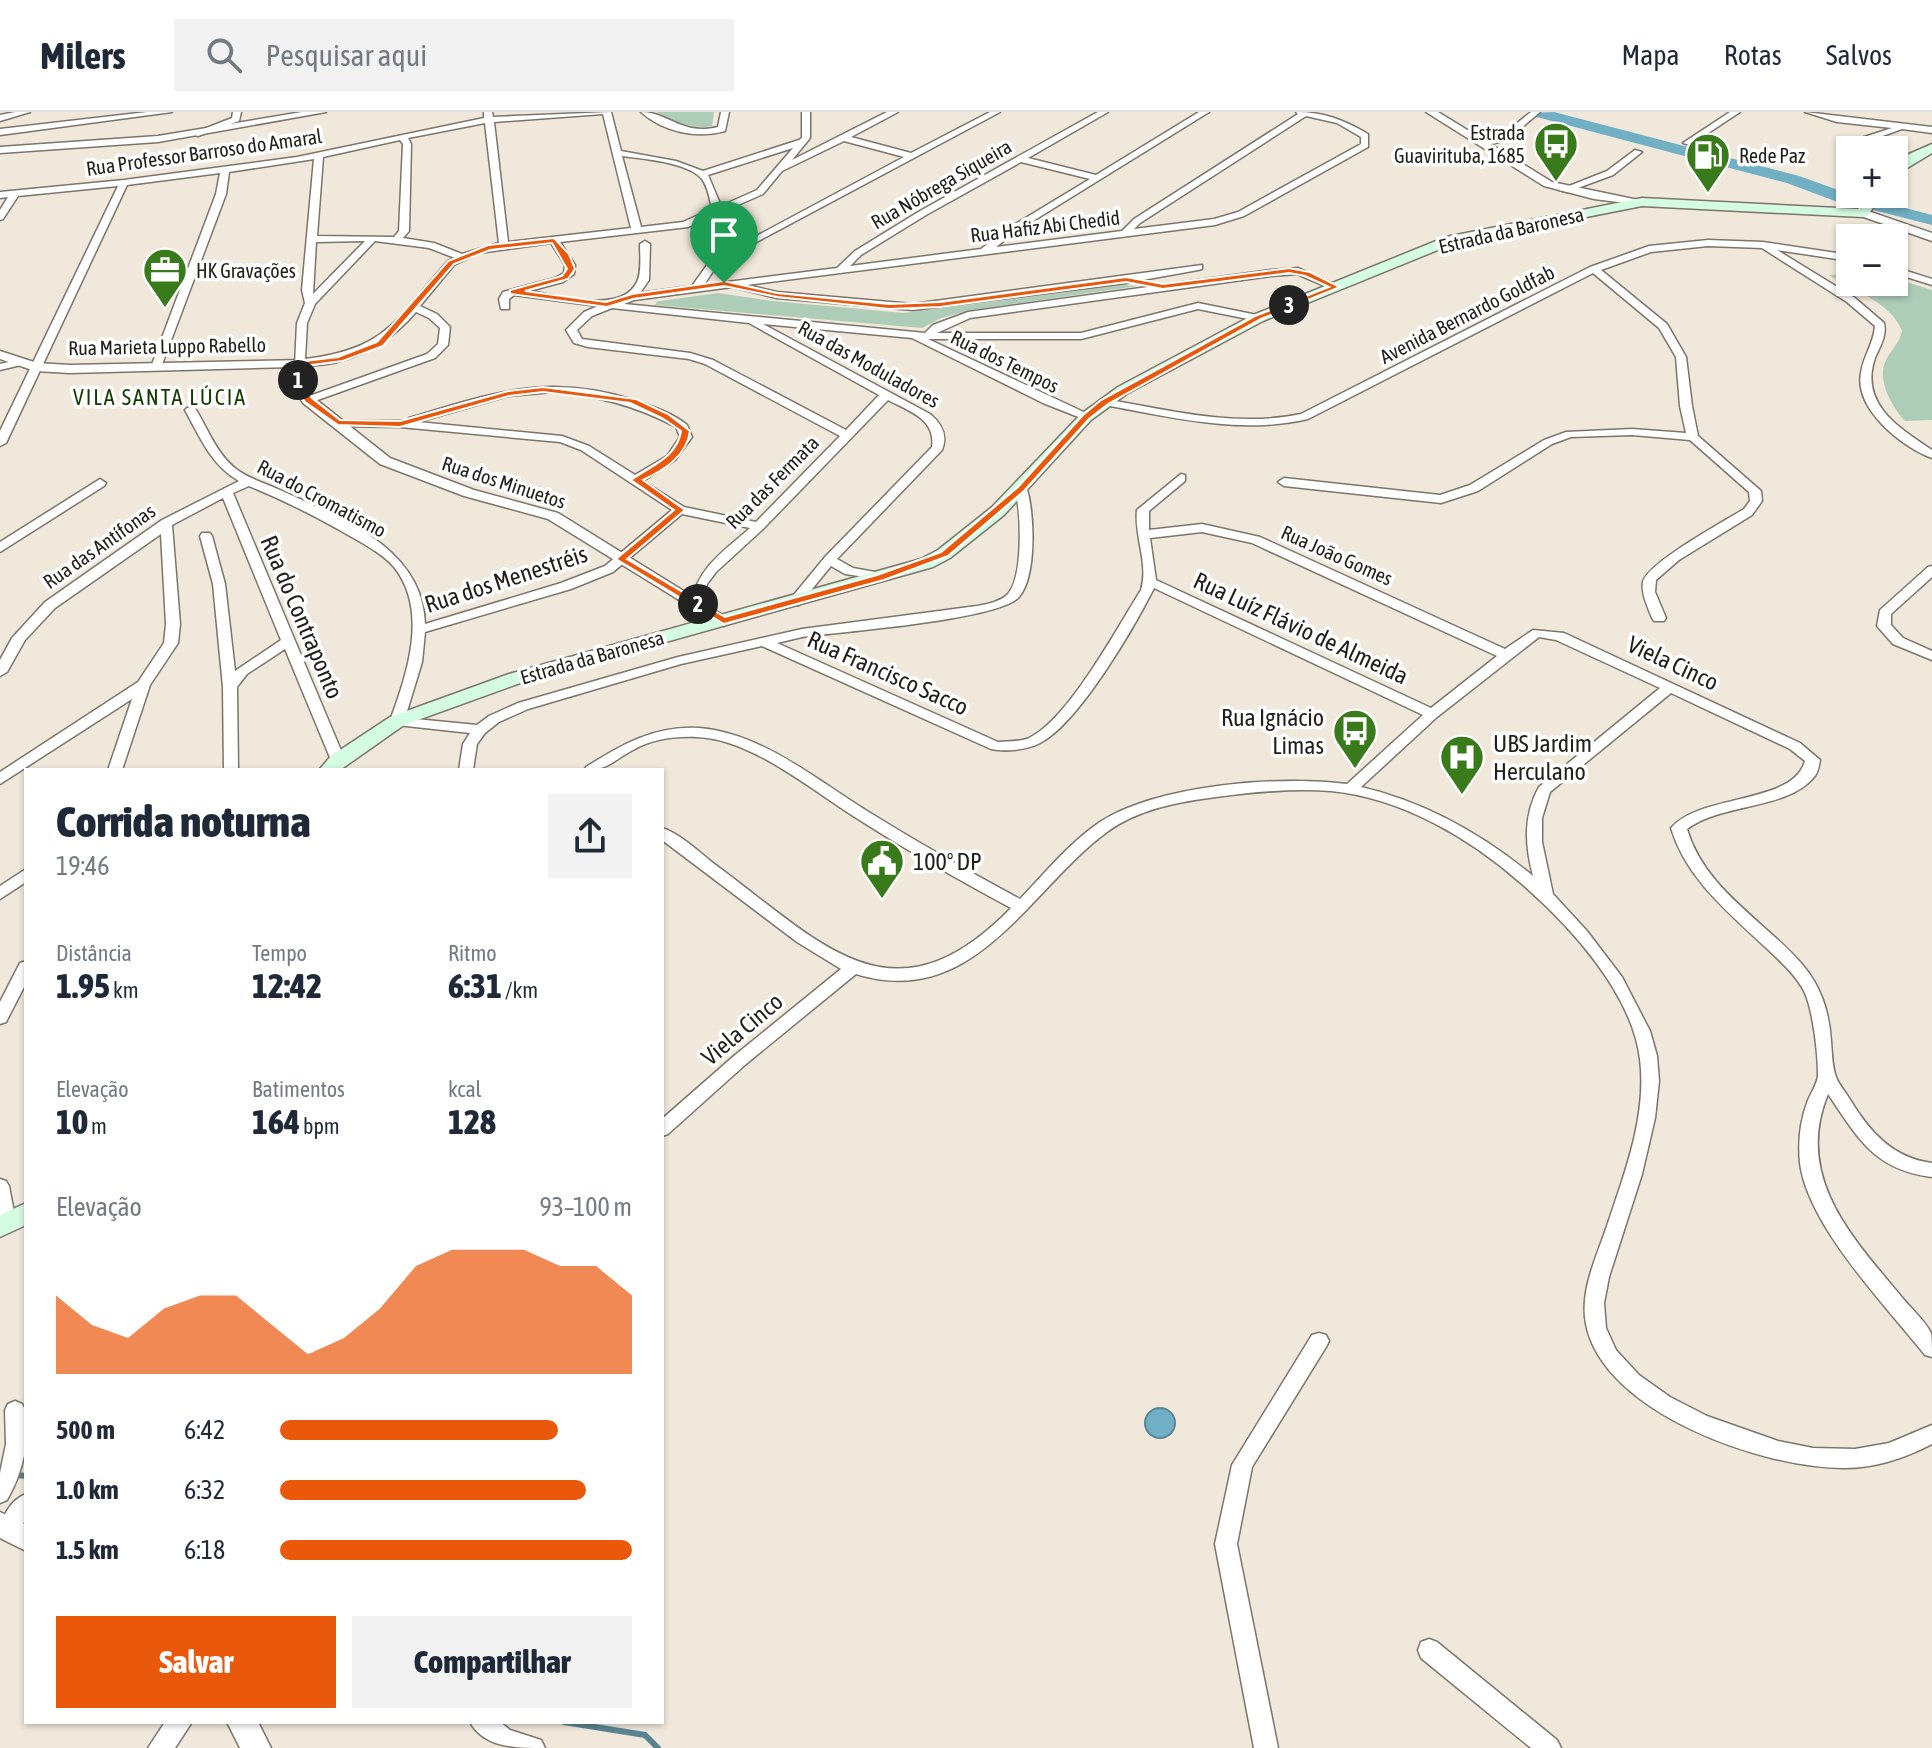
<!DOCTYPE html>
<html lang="pt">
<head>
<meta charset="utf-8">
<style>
	:root { --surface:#fff; --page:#f2f2f3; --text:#1f2937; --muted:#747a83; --line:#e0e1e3; --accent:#ea580c }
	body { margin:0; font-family:"Asap Condensed",sans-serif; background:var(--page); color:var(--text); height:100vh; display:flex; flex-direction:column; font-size:30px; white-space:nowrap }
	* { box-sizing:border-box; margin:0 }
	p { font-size:26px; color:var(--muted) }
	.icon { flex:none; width:44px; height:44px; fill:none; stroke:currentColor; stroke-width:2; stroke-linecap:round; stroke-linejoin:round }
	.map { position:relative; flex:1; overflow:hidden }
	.drawer { position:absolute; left:24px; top:656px; width:640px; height:956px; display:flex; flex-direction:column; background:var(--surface); border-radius:0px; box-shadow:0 2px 6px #0004 }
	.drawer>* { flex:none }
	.fabs { position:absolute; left:1836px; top:24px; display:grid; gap:16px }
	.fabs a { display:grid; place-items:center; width:72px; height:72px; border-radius:0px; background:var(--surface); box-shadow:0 2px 6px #0004; font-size:40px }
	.pin { position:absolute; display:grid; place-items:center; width:68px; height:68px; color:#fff; margin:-82px -34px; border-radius:50% 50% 50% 0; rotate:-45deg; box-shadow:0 0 8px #0007 }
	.pin .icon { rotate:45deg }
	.km { position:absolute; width:40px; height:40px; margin:-20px; border-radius:50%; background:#222; color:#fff; font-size:22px; line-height:40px; text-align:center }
	.round { display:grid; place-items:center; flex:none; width:84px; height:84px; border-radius:0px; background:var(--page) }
	.headline { display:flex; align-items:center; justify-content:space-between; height:136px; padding:0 32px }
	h1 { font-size:44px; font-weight:800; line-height:60px }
	.stats { display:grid; grid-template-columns:repeat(3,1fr); gap:12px; height:136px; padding:8px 32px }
	.stats div { display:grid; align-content:center }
	.stats b { font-size:34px; font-weight:800 }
	.stats small { font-size:22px; font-weight:400 }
	.stats p { font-size:22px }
	.chart { height:224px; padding:16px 32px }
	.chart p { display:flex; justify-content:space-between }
	.chart svg { width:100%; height:144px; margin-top:8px; fill:var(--accent); opacity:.7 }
	.action { display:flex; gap:16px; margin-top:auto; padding:16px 32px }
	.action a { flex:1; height:92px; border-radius:0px; background:var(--accent); color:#fff; font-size:32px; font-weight:800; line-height:92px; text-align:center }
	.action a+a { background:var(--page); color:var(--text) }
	ul { padding:0 32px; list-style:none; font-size:26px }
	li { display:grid; grid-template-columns:128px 96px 1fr; align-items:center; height:60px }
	li i { height:20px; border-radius:10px; background:var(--accent) }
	header { display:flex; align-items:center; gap:48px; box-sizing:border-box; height:112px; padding:0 40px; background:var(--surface); border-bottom:2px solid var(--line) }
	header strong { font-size:38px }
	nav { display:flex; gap:44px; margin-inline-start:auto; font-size:28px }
	.search { width:560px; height:72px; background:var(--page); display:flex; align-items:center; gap:20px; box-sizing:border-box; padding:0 28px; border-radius:0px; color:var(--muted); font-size:30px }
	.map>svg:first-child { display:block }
</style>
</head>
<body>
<header>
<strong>Milers</strong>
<div class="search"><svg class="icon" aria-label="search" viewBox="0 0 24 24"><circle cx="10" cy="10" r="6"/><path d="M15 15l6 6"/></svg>Pesquisar aqui</div>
<nav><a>Mapa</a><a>Rotas</a><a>Salvos</a></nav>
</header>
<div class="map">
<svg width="1932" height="1636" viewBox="0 0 1932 1636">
	<rect width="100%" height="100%" fill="#f1e8dc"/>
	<g fill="#aecdb9">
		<path d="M656,0H714L712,14C696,18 670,9 656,0Z"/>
		<path d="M1850,161V170H1894V166L1932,178V308L1905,309C1892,295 1876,267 1886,248C1891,238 1900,230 1902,219C1892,191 1853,178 1829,163Z"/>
		<polygon points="1123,173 1138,174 971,198 941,206 922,216 655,193 657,190 653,190 718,181 773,189 904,201"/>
	</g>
	<circle fill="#71afc4" stroke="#598491" stroke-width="2" cx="1160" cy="1311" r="15"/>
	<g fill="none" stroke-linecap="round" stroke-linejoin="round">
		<g stroke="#598491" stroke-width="6">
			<polyline points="0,1361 26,1364"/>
			<polyline points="564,1610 645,1623 658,1636"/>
		</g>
		<g fill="#71afc4" fill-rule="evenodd">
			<polygon points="1554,0 1799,64 1855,84 1858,88 1855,92 1843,92 1787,71 1533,4 1531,1"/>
			<polygon points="1879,89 1932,103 1932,113 1873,98 1870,94 1873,90"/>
		</g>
		<g stroke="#7d756b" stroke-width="3">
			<g id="minor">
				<polygon points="15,0 30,0 0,9 0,3"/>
				<polygon points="147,0 172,0 0,23 0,17"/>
				<polygon points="233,0 241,0 239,9 198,24 191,22 232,6"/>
				<path d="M484,0H492L493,5L611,0L621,39L676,49L703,59L799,28L802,26V0H810V26L792,48L887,0H898L851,25L911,41L990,0H1000L734,142L717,153L704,173L837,156L855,139L920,99L1098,0H1108L1028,46L1096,63L1199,0H1209L1015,120L996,135L1122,119L1134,107L1298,2L1296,0C1324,0 1344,8 1368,22V35L1244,104L1215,113L747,173L777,180L913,192L1202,153V157L1198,158L1126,171L913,198L777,186L732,175L634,188L624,192L925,221L933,213L968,200L1271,158L1298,156L1341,175L1332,177L1297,162L1271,164L970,206L937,221H1081L1198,191L1262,204L1263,206L1258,209L1198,197L1081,227H928L1090,303L1092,305L1086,308L1043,291L912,226L763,212L930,302C942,312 948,323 942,338L837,447L853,456L886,462V468L845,462L831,454L799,493H789L788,490L825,445L932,335C936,307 909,299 888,288L763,417L716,460L707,472L702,494H692L691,491C699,454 723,440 750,416L682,402L613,460L571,477L425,520L422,550L405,606L477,613L489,604L518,591L678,545L802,517L977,494C987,492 999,490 1007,483C1024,466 1021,399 1015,377L1021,373L1027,377C1034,402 1037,464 1019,485C1000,508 838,520 802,525L777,531L998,630C1008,629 1020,630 1029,626C1068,608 1117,516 1141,478C1149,451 1134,425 1137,398L1181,362L1185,363V369L1149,399V418L1202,412L1260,425L1505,537L1533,518L1564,521L1800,631L1820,648C1819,654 1818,661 1814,665C1787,698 1722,691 1687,717C1704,776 1762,807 1801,851C1821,874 1829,899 1831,929C1832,941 1832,954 1836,965C1839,973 1845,979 1849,986C1869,1019 1892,1046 1932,1051V1065C1874,1058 1858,1026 1828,982C1794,1064 1851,1124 1900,1183C1909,1195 1925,1208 1931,1221C1932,1227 1932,1238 1932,1245L1925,1243C1886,1194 1808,1114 1800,1051C1798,1031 1800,1010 1807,991C1810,982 1818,971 1818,963C1818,942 1813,897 1804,879C1795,862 1778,847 1764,834C1727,799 1686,766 1671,716C1701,681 1793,693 1805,649L1790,637L1671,581L1550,680L1542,706V730L1553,782L1587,819L1622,865L1650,919L1657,944L1659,969L1655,1006L1642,1062L1609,1165L1604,1191L1606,1216L1616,1238L1639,1263L1670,1285L1707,1304L1778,1329L1813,1336L1855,1337L1889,1331L1932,1313V1332C1905,1346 1876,1356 1845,1356C1765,1357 1603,1301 1586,1212C1579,1177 1599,1140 1609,1108C1626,1058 1647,1001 1640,947C1632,881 1570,814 1522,772C1470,726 1402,686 1331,679C1293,676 1254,680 1216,685C1178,690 1138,697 1107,720C1029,777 975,899 856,862L746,952L668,1022L662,1024V1007L734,944L841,857L797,830L662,728V716C681,722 701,742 717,754C823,832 893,917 1011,796C959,768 908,739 858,707C813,679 752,627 697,625C676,624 652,627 633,638C612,649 609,658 584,658L586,655C621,633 655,613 699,616C763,621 819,670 872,702C920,732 970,760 1020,787C1045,761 1069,731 1100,710C1157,673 1280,663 1347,672L1423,603L1154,476C1134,516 1078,612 1040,631C1027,638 1005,640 991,637L762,534L681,552L528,597L499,610L485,621L477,632L473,658H459L463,632L470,621L397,613L390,609C407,562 429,499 394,455C381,440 360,430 343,420C313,403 281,387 249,374L233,381L345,648L343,651L338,652L331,648L285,537L247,562L237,575L238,658H224L223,575L213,472L200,424L202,421H210L212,424L225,472L235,559L281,528L223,386L172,413L180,512L178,531L150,573L122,658H108L132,587L0,672V660L138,570L164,531L166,512L161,422L55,496L25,528L7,560L0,564V548L12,526L45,490L162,408L239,369C211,353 200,325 185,298L187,296H195C208,317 216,341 236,357C249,367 265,371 280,378C340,406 423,435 425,512L561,471L605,454L672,398L581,338L560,330L400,315L338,314L332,311L334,309H408L409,306C494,281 548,260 637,289C654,295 674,302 687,313L692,325L675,348L643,369L684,395L756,410L840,324L705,252L689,247L588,235L574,231L566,218L584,200L598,194L514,183L509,187V197H501L499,187L503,180L555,166L564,161L565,153L551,131L479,141L454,153L420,194L437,202L450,215L448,233L435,246L312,290H304V286L427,242L438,232L440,216L429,206L416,200C386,235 342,258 295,253L297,211L305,191L302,178L314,47L229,60L226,82L161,255L156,258L151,255L216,82L220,61L127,73L6,331L0,334V319L118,74L18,84L3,107L0,108V98L8,85L0,86V80L124,68L297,45L484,6ZM603,2L631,116L508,130L494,10ZM1306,4L1337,11L1361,25V32L1238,100L1214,107L1134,117L1140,111ZM485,11L499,131L462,142L434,131L403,126L409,119L411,32L408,26ZM400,28L403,32L399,119L394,125L317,124L323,45ZM844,29L904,45L710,149L692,174L640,181L649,168L650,132L645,129L640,132C640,143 642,160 637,170C621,203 559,183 529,179L563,170L574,162L575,153L560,130L688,115L763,82L782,59ZM793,36L757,78L721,94L708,63ZM622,44C643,47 688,50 702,67C708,75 710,88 712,97L683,110L641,115ZM1021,50L1090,67L1009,116L981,137L850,154L861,143L926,103ZM365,129L313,182L316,130ZM375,129L429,136L455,146L448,149C396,207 388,237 305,247L307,211L315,192ZM612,196L749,211L879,283L846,318L713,248L690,241L582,227L577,218L592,204ZM553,280C597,283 636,294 676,315L680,325L667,344L635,363L589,334L562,324L418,310L508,284ZM1202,420L1252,431L1497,544L1431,596L1156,468L1150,426ZM1539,525L1556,528L1660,576L1539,675C1523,704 1525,733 1533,764C1482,722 1425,690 1361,675L1437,605Z"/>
				<path d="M641,0C668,0 682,24 718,15L721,0H729L725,19C697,27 663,20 641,0Z"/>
				<polygon points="1531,0 1540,0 1507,28 1483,34 1479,31 1501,24"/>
				<polygon points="1730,0 1740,0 1690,33 1683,31"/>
				<polygon points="1805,0 1932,15 1932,21 1902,17 1852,35 1848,32 1849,30 1892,16 1837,10"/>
				<polygon points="1635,38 1642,40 1613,63 1567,80 1559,78 1607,59"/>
				<path d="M1708,128L1763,130L1850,143V149L1777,138L1855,186L1884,211C1887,224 1880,234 1875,246C1859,292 1899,316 1932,338V346C1902,335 1854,297 1861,261C1863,245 1874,231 1875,214L1847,190L1762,136L1708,134L1651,140L1601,158L1667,212L1686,245L1692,294L1698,324L1761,379L1762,389L1752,403L1679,448L1656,468L1655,480L1666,506L1664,509H1654L1652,506C1648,495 1641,482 1643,470C1647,451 1725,409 1744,397L1750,389L1749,380L1690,328L1632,323L1571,325L1552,332L1478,379L1441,391L1284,374L1278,370L1284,366L1440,383L1470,373L1544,328L1566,320L1632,317L1686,321L1680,294L1676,245L1659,216L1593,161L1308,307C1239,323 1172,305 1104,293L1098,290L1104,287C1170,298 1234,316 1301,302L1590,155L1649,134Z"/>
				<polygon points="1894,155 1932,167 1932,173 1894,161"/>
				<polygon points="21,247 26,250 25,252 0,258 0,252"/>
				<polygon points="100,367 106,371 104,374 0,440 0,430"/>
				<polygon points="1932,454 1932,465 1891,502 1891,513 1903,526 1932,539 1932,548 1893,532 1877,514 1880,498 1928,455"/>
				<polygon points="26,757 26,770 0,787 0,774"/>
				<polygon points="26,849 26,871 6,910 0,912 0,890 20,851"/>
				<polygon points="0,1067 6,1069 9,1074 16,1111 14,1116 7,1118 0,1116"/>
				<polygon points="1319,1221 1326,1223 1329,1229 1326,1235 1252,1355 1237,1432 1278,1636 1254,1636 1215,1432 1232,1353 1312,1223"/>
				<path d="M15,1289L22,1292L25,1298C29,1331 24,1358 7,1388L0,1391V1361L6,1332L5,1298L8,1292Z"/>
				<path d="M26,1382C26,1400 28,1418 8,1426L0,1423C0,1407 10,1388 26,1382Z"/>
				<polygon points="1429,1527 1437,1530 1557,1628 1561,1636 1531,1636 1421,1546 1418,1538 1421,1530"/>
				<polygon points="165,1610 192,1610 175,1636 148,1636"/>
				<path d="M470,1610H500L510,1618L541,1628L545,1636C516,1636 484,1636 470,1610Z"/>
			</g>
		</g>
		<g stroke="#7d756b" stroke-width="3">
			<g id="tertiary">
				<polygon points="302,0 326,0 158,30 0,41 0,35 158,24"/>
				<polygon points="1426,0 1438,0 1552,70 1648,90 1642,93 1594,87 1544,74"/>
				<polygon points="1862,97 1932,121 1932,129 1858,103 1856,101"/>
				<polygon points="0,239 37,251 70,253 304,248 306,274 313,285 390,346 474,378 558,401 732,509 724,514 718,512 548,407 464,384 380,352 303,291 292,274 292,255 70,261 35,259 0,247"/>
				<polygon points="0,1400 26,1413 26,1439 0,1426"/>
				<polygon points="227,1610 258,1610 271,1636 240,1636"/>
			</g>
		</g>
		<g stroke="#7d756b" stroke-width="3">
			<g id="secondary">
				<polygon points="1932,32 1932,41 1894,64 1894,54 1909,42"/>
				<polygon points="1870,82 1883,82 1867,104 1862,105 1642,94 1455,131 1263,209 1128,281 1091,308 1004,403 950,446 933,455 523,570 404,613 340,658 319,658 331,644 390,605 509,562 921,447 938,438 992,395 1081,302 1118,275 1253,203 1446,125 1642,86 1858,97"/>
				<polygon points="26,1091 26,1113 0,1125 0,1103"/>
			</g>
		</g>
		<use href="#minor" fill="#fff" fill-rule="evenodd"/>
		<use href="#tertiary" fill="#fff" fill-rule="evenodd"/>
		<use href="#secondary" fill="#d4fce2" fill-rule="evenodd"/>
	</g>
	<path fill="#ea580c" stroke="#fff" stroke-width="2" fill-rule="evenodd" d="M554,126L569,142L575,157L568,167L525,179L606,190L632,182L724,169L777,181L889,192L940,190L1126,165L1163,172L1289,156L1310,160L1340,175L1261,207L1108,292L1089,307L1024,379L948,444L884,468L724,512L616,447L674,398L631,368C650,354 677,346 681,319L662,306L630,291L543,280L509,284L400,315L338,313L305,290L294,274L296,250L338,245L377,230L448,149L488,133ZM552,131L567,157L562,164L510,178V182L607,195L633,187L724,174L777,185L889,197L940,195L1126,170L1163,177L1289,161L1305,164L1329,175L1255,204L1101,288L1083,303L1018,375L941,440L877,463L725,505L627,447L685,398L643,368C664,358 687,344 690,319L668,302L636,287L543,275L508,279L400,309L340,308L312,286L303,274L304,254L343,249L383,234L454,152L490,138Z"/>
	<defs>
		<g id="bus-pin" transform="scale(2.3)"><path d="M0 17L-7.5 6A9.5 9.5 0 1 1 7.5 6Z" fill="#397b1b" stroke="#fff"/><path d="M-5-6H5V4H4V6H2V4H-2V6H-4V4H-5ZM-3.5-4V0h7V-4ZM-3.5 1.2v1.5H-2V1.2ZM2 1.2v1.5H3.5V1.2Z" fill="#fff"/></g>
		<g id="fuel-pin" transform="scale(2.3)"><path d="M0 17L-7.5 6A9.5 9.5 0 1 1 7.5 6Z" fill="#397b1b" stroke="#fff"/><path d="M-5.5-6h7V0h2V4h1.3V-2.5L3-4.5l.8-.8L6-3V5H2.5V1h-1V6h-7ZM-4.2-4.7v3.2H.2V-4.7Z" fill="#fff"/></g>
		<g id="office-pin" transform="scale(2.3)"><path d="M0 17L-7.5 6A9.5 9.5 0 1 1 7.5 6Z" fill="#397b1b" stroke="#fff"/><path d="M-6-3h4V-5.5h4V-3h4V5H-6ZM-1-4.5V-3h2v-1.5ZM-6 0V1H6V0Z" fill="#fff"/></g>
		<g id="hospital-pin" transform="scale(2.3)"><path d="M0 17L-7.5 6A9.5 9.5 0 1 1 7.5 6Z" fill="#397b1b" stroke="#fff"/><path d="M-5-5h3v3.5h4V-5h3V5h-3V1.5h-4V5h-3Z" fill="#fff"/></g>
		<g id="civic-pin" transform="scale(2.3)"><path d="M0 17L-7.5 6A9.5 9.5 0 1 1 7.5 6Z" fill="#397b1b" stroke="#fff"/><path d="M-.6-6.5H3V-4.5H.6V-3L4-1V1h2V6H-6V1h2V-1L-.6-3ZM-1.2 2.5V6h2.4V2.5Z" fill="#fff"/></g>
	</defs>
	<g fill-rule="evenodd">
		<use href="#bus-pin" x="1556" y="32"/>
		<use href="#fuel-pin" x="1708" y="43"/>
		<use href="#office-pin" x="165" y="158"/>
		<use href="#bus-pin" x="1355" y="619"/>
		<use href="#hospital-pin" x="1462" y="645"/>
		<use href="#civic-pin" x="882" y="749"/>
	</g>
	<g text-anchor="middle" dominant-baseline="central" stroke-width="7" stroke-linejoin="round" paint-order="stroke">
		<g font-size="20" fill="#221f1b" stroke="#fff" text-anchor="start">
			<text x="1525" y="20" text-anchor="end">Estrada<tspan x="1525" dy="23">Guavirituba, 1685</tspan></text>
			<text x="1739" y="43">Rede Paz</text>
			<text x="196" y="158">HK Gravações</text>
		</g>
		<g font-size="20" fill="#221f1b" stroke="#fff">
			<text transform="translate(204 40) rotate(-8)">Rua Professor Barroso do Amaral</text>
			<text transform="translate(941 72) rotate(-30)">Rua Nóbrega Siqueira</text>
			<text transform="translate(1045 114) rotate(-7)">Rua Hafiz Abi Chedid</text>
			<text transform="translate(1511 118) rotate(-13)">Estrada da Baronesa</text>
			<text transform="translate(1467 202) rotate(-27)">Avenida Bernardo Goldfab</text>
			<text transform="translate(167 234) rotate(-1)">Rua Marieta Luppo Rabello</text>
			<text transform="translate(1005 249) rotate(26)">Rua dos Tempos</text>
			<text transform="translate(869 252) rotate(29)">Rua das Moduladores</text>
			<text transform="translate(504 370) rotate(18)">Rua dos Minuetos</text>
			<text transform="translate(772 370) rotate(-45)">Rua das Fermata</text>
			<text transform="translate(322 386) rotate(28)">Rua do Cromatismo</text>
			<text transform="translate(99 434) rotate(-35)">Rua das Antífonas</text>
			<text transform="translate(1337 443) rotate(24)">Rua João Gomes</text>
			<text transform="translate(592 545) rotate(-16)">Estrada da Baronesa</text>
		</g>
		<g font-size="22" letter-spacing="2" fill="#133d00" stroke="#fff">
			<text x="160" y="285">VILA SANTA LÚCIA</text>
		</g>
		<g font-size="24" fill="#221f1b" stroke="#fff">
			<text transform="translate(506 467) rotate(-18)">Rua dos Menestréis</text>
			<text transform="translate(302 505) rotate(67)">Rua do Contraponto</text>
			<text transform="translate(1301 516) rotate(25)">Rua Luíz Flávio de Almeida</text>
			<text transform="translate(1673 551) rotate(25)">Viela Cinco</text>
			<text transform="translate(888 561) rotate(24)">Rua Francisco Sacco</text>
			<text transform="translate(742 917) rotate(-40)">Viela Cinco</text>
		</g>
		<g font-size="24" fill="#221f1b" stroke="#fff" text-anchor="start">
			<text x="1324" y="605" text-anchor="end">Rua Ignácio<tspan x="1324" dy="28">Limas</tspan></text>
			<text x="1493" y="631">UBS Jardim<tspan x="1493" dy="28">Herculano</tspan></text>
			<text x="913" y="749">100º DP</text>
		</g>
	</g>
</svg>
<div class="fabs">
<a>+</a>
<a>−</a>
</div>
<div class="pin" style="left:724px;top:171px;background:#1e9e55"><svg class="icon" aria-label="arrive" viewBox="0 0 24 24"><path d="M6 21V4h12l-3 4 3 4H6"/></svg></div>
<b class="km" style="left:298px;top:268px">1</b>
<b class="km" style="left:698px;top:492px">2</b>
<b class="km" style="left:1289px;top:193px">3</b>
<section class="drawer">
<div class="headline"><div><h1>Corrida noturna</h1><p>19:46</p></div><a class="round"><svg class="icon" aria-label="share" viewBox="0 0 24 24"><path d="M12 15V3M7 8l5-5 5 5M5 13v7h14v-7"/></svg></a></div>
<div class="stats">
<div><p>Distância</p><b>1.95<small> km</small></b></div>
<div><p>Tempo</p><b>12:42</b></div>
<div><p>Ritmo</p><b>6:31<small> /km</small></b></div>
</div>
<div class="stats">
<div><p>Elevação</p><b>10<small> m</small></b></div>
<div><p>Batimentos</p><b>164<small> bpm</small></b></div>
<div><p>kcal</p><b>128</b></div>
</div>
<div class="chart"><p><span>Elevação</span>93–100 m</p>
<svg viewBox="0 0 160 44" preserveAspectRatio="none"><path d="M0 44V20L10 29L20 33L30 24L40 20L50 20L60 29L70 38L80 33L90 24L100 11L110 6L120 6L130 6L140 11L150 11L160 20V44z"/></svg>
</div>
<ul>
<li><b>500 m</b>6:42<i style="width:79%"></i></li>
<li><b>1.0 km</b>6:32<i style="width:87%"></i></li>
<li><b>1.5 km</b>6:18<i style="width:100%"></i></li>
</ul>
<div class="action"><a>Salvar</a><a>Compartilhar</a></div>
</section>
</div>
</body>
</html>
